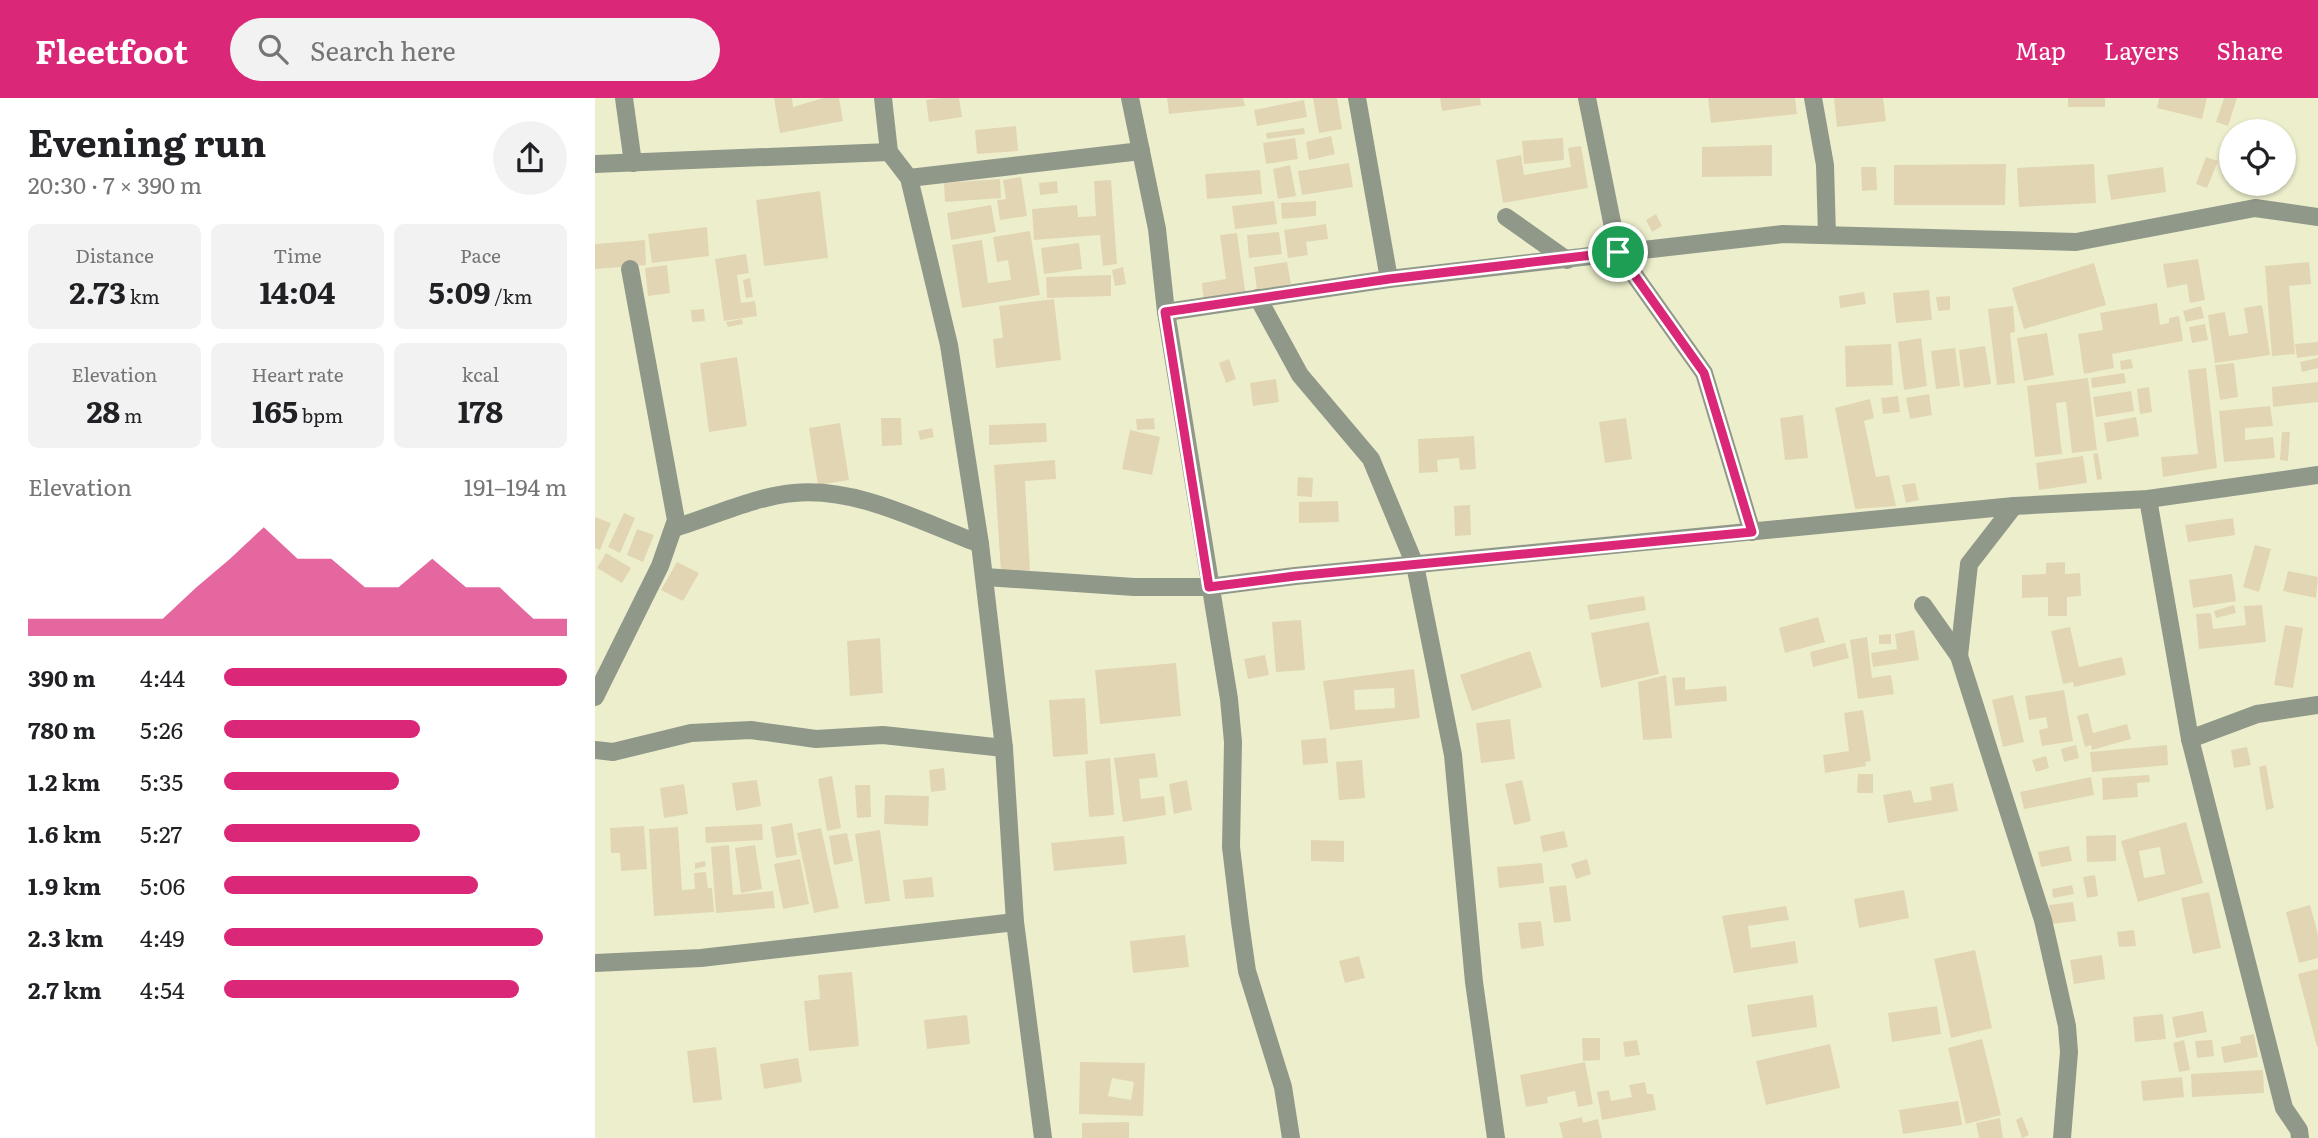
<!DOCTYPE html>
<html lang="en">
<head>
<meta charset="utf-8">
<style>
	:root { --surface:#fff; --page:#f2f2f2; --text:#202124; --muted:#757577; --accent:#db2777 }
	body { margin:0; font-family:Literata,serif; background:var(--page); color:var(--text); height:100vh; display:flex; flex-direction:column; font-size:26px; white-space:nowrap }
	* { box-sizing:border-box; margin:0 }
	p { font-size:23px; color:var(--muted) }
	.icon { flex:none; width:38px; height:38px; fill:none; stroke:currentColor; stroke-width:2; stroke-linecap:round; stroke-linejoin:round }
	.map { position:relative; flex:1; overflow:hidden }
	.panel { display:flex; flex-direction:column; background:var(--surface); width:595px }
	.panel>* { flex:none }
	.controls { position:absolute; left:1624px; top:21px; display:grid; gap:14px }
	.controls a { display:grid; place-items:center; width:77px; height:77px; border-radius:50%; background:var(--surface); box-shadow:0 2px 5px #0004; font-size:35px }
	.pin { position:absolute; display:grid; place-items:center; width:60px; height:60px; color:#fff; margin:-30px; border:4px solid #fff; border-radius:50%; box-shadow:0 2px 7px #0007 }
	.round { display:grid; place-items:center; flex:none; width:74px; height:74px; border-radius:37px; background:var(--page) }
	.head { display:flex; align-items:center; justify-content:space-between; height:119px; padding:0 28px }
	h1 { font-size:38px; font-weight:700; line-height:52px }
	.stats { display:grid; grid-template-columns:repeat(3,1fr); gap:10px; height:119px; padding:7px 28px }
	.stats div { display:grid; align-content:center; border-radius:10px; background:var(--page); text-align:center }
	.stats b { font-size:30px; font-weight:700 }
	.stats small { font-size:19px; font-weight:400 }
	.stats p { font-size:19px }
	.chart { height:196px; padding:14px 28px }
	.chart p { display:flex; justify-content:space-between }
	.chart svg { width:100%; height:126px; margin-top:7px; fill:var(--accent); opacity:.7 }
	ul { padding:0 28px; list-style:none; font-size:23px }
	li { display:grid; grid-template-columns:112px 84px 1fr; align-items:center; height:52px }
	li i { height:18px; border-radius:9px; background:var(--accent) }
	header { display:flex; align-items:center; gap:42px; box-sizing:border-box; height:98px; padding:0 35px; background:var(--accent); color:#fff }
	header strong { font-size:33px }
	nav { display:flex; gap:38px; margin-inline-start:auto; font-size:24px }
	.search { width:490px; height:63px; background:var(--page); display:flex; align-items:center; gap:18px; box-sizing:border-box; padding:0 24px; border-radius:38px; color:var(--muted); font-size:26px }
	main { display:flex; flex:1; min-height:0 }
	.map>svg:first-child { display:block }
</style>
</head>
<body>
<header>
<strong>Fleetfoot</strong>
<div class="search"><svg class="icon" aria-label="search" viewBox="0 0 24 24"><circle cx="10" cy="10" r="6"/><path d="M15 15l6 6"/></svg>Search here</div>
<nav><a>Map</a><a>Layers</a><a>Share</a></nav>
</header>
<main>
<section class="panel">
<div class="head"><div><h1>Evening run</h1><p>20:30 · 7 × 390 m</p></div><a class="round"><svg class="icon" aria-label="share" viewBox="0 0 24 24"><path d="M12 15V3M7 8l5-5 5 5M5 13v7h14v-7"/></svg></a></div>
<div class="stats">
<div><p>Distance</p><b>2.73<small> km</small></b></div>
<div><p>Time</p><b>14:04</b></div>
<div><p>Pace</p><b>5:09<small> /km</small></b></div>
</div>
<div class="stats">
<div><p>Elevation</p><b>28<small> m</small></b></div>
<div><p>Heart rate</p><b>165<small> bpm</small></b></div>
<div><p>kcal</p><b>178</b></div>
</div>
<div class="chart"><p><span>Elevation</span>191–194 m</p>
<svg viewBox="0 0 160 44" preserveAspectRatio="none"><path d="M0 44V38L10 38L20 38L30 38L40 38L50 27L60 17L70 6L80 17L90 17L100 27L110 27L120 17L130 27L140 27L150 38L160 38V44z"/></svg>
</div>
<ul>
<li><b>390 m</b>4:44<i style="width:100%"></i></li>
<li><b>780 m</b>5:26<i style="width:57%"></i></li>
<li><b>1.2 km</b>5:35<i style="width:51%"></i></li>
<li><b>1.6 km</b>5:27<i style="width:57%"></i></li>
<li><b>1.9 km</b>5:06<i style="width:74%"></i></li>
<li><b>2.3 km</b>4:49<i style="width:93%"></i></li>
<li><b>2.7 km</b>4:54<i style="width:86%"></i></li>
</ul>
</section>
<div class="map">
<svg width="1723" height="1040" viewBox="0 0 1723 1040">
	<rect width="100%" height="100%" fill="#edefcc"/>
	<g fill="#e2d5b3" fill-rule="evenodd">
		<polygon points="179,0 197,0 198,9 228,0 244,0 248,23 185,35"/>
		<polygon points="345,0 364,0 367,19 334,24 331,2"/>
		<polygon points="572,0 648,0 650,8 574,16"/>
		<polygon points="718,0 742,0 747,31 724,35"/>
		<polygon points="845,0 885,0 886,7 847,13"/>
		<polygon points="1113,0 1200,0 1202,16 1116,25"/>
		<polygon points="1239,0 1288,0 1291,23 1242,29"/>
		<rect x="1473" y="0" width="37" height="9"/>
		<polygon points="1564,0 1612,0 1607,21 1562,10"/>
		<polygon points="1629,0 1642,0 1633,28 1621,24"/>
		<polygon points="709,2 712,19 662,28 659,12"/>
		<polygon points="421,28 423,53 382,56 380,32"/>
		<polygon points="709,30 710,36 672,41 671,35"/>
		<polygon points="736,38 740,56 714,62 711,44"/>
		<polygon points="700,40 703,61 671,66 668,45"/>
		<polygon points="968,40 969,62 929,66 927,43"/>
		<polygon points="1177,47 1177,78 1107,79 1107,49"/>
		<polygon points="986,48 993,90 908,105 901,62 926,57 929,77 976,69 973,50"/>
		<polygon points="1611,59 1623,63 1612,90 1601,86"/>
		<polygon points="754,65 758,89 707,97 703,73"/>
		<polygon points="1411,66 1410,107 1299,107 1299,67"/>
		<polygon points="1499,66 1501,105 1424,109 1422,70"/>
		<polygon points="695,67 701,98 683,101 678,71"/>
		<polygon points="1266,69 1281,69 1282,92 1267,93"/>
		<polygon points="1568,69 1571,94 1516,102 1512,77"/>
		<polygon points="665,72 667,96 612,101 610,76"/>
		<polygon points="426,79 432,118 405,122 402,102 411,101 408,82"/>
		<polygon points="405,81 406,100 350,104 349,85"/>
		<polygon points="516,82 522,166 508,168 505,137 439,142 437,111 482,107 483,119 501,118 499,83"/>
		<polygon points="462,83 463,95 445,97 444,85"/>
		<polygon points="225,93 233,160 169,168 161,102"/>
		<polygon points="679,103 682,126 640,131 637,108"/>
		<polygon points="721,103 721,118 687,121 686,105"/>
		<polygon points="396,107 401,134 356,142 352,115"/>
		<polygon points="1061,116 1067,128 1057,134 1051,122"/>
		<polygon points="731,126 733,141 711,144 713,157 693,160 689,132"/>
		<polygon points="112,129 114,158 57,165 53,136"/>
		<polygon points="435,133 445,197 367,210 357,147 387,142 393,185 416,182 413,162 402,164 398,139"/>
		<polygon points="684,134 687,156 654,160 652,137"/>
		<polygon points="642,135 651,199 609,205 607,185 631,181 625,137"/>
		<polygon points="50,142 51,167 0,171 0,146"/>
		<polygon points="484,145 487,171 449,176 446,150"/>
		<polygon points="151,156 154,175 142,177 146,205 160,203 162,218 129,223 120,161"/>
		<polygon points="1603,161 1610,202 1595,205 1592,186 1572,190 1568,166"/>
		<polygon points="692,164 696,186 662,192 659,169"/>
		<polygon points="1714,164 1716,186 1694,188 1700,256 1677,258 1670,168"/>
		<polygon points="1499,165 1511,207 1429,231 1417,190"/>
		<polygon points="72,167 75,195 53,198 50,170"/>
		<polygon points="528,169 531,186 520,188 517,172"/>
		<polygon points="516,177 516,198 452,200 451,179"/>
		<polygon points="155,180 158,199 151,200 148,182"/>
		<polygon points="1334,192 1337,222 1301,225 1298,195"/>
		<polygon points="1269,194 1271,206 1245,210 1244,198"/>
		<polygon points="1355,198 1355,212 1343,213 1341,199"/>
		<polygon points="459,201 466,262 401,270 398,241 408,240 404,208"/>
		<polygon points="1562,205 1565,227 1574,225 1574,220 1584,218 1588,243 1517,256 1519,270 1489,276 1483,236 1508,232 1505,215"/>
		<polygon points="1667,207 1675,257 1620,265 1613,217 1630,214 1634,238 1653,235 1649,210"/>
		<polygon points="1418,208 1420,234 1415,235 1420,285 1402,287 1393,211"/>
		<polygon points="1606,208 1609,220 1591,224 1588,213"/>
		<polygon points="109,211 110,223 97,224 96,212"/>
		<polygon points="147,221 148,226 133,229 131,224"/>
		<polygon points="1610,226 1613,242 1597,245 1594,229"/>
		<polygon points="1452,235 1459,277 1429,283 1422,240"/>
		<polygon points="1326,240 1332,288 1309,292 1303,244"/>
		<polygon points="1723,244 1723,257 1702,260 1700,246"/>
		<polygon points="1296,246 1298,287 1251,289 1250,248"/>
		<polygon points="1390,248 1396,286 1369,290 1364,252"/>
		<polygon points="1360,250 1365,288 1341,291 1336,253"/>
		<polygon points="142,259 152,328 114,334 105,265"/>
		<polygon points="1723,260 1723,270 1707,274 1705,264"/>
		<polygon points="634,261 641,281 631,285 624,265"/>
		<polygon points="1536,261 1538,270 1526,272 1525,263"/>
		<polygon points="1639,265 1643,299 1625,302 1620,267"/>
		<polygon points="1611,270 1622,370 1568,379 1566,359 1603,356 1593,272"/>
		<polygon points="1529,275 1531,285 1497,290 1496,280"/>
		<polygon points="1493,280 1502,352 1477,355 1471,304 1461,305 1467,356 1440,359 1432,288"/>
		<polygon points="681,281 684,304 658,308 655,285"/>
		<polygon points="1723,284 1723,304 1678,309 1677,289"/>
		<polygon points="1554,289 1557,314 1545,316 1542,291"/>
		<polygon points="1536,293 1539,313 1501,319 1498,299"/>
		<polygon points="1334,296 1337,317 1315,321 1311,300"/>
		<polygon points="1303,298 1305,314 1288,316 1286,300"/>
		<polygon points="1275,301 1279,320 1269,323 1281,379 1294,377 1301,408 1260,411 1240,310"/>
		<polygon points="1675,308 1678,328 1650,330 1650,342 1678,339 1680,360 1629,364 1624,313"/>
		<polygon points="1208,317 1213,360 1190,362 1185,320"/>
		<polygon points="1541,319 1544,338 1512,344 1509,325"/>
		<polygon points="286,320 306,320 307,347 287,348"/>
		<polygon points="559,320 560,331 542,332 541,321"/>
		<polygon points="1031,320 1037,361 1010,365 1004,324"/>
		<polygon points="245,325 254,382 223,387 214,330"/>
		<polygon points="451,325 452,344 394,347 394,327"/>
		<polygon points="337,330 339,339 325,342 323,333"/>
		<polygon points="535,332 565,339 557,377 527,371"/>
		<polygon points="1687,334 1695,334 1693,363 1685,362"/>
		<polygon points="879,338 881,371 865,372 864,360 842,362 843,374 824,375 823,341"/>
		<polygon points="1503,355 1507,381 1502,382 1498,356"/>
		<polygon points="1488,358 1492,385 1444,392 1441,365"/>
		<polygon points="460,362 461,381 430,383 435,472 406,474 399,367"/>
		<polygon points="703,379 718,380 717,399 702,398"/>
		<polygon points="1320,385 1324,402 1311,405 1307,387"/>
		<polygon points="743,403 744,424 704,425 704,404"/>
		<polygon points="875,407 876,437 860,438 859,408"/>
		<polygon points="29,415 40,420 25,455 13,449"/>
		<polygon points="0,419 16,425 5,452 0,450"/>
		<polygon points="1638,420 1640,437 1593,444 1590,427"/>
		<polygon points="42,431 59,437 48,464 32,457"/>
		<polygon points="1660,447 1676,451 1664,494 1648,489"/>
		<polygon points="11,455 36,470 27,485 2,470"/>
		<polygon points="82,464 104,475 88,503 66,492"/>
		<polygon points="1470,464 1470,476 1485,475 1486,498 1472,499 1472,518 1453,518 1453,499 1427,500 1427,477 1451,476 1451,465"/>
		<polygon points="1693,473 1723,479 1721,500 1688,493"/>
		<polygon points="1637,476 1641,503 1598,510 1594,482"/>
		<polygon points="1049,498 1051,512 995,522 992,507"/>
		<polygon points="1639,507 1641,515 1621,520 1619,513"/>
		<polygon points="1667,507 1671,544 1604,551 1601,516 1616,515 1618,531 1651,527 1649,508"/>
		<polygon points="1223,519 1230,544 1190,555 1184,530"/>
		<polygon points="706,522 710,572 681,574 677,524"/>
		<polygon points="1054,524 1064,576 1006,590 996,535"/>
		<polygon points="1690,527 1708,530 1698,590 1679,587"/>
		<polygon points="1475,529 1484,569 1527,559 1531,577 1479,589 1478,584 1468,586 1456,533"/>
		<polygon points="1319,532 1324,562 1278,569 1276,555 1302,551 1300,536"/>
		<polygon points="1296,536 1296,546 1284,546 1284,537"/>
		<polygon points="1272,539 1277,580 1296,577 1299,596 1263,601 1255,542"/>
		<polygon points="285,540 288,595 255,598 252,543"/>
		<polygon points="1250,545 1254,560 1218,569 1215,554"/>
		<polygon points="935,553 947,589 877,613 865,577"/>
		<polygon points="670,557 674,577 653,581 649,561"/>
		<polygon points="581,565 586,618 505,626 500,572"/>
		<path d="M819,571L825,620L735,632L728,583ZM799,590L800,610L760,612L759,592Z"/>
		<polygon points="1071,577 1077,640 1048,642 1043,584"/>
		<polygon points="1090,579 1090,592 1131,588 1132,603 1080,608 1077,580"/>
		<polygon points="1469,592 1478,643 1447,648 1444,632 1453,630 1451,619 1434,622 1430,598"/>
		<polygon points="1418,597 1429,644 1408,649 1397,602"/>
		<polygon points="490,600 493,656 458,659 454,602"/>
		<polygon points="1268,612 1276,663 1270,664 1271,668 1230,675 1228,657 1254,653 1249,615"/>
		<polygon points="1493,615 1498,635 1532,626 1536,641 1497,652 1496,647 1490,649 1482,618"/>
		<polygon points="915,621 920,661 886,665 881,625"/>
		<polygon points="731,640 733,665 708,667 706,642"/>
		<polygon points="1481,647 1484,660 1469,664 1466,651"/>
		<polygon points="1572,647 1573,667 1497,674 1495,654"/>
		<polygon points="1652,649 1656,667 1639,670 1636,652"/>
		<polygon points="560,655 563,679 544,681 546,701 569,698 571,717 528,724 519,660"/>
		<polygon points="1451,658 1454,670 1441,674 1437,662"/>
		<polygon points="515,660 519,717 494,719 490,663"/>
		<polygon points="767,662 770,700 744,702 741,664"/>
		<polygon points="1671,667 1679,710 1671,712 1664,669"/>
		<polygon points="349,670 351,692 336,694 334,672"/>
		<polygon points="1263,676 1278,676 1278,695 1262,695"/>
		<polygon points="1554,677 1555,684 1542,685 1543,699 1508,702 1507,680"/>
		<polygon points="237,678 246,730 232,733 223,681"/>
		<polygon points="1496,679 1499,697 1429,711 1425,694"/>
		<polygon points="162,682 166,708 141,713 137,685"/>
		<polygon points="592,682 597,712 579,716 574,686"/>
		<polygon points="927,682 936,723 919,727 910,686"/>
		<polygon points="1358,685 1363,713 1293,725 1288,697 1316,692 1319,705 1337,702 1335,689"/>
		<polygon points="89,686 93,716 69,720 65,690"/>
		<polygon points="260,687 275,687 276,719 262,720"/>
		<polygon points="290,697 334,698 333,728 289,726"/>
		<path d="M1591,724L1608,785L1543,804L1526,743ZM1565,749L1570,776L1549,780L1544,753Z"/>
		<polygon points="197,725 202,757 181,760 176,729"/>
		<polygon points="167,726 168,742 111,745 110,729"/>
		<polygon points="49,728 52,771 26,773 25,755 16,755 15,730"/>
		<polygon points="83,729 87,792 100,791 99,775 111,774 113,790 117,790 119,814 59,818 54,731"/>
		<polygon points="226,730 244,810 219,815 202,735"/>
		<polygon points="285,732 295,803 270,806 260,736"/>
		<polygon points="969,733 973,749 948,754 945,738"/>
		<polygon points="252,735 258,763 239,767 234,738"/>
		<polygon points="1521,737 1521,763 1492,764 1491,738"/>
		<polygon points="529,738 532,766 459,773 456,745"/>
		<polygon points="716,742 749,743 749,764 716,763"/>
		<polygon points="134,747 138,797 178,793 180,810 121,815 116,749"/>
		<polygon points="160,747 167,791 146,795 140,750"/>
		<polygon points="1474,748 1477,763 1446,769 1443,754"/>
		<polygon points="205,761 214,806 188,811 179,766"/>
		<polygon points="992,761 996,776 981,781 976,766"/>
		<polygon points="110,763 111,768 100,771 100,765"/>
		<polygon points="947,765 949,785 904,790 902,769"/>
		<polygon points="1500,777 1503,798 1492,800 1488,779"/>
		<polygon points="337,779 339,799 310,801 308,782"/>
		<polygon points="971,787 976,823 959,825 954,789"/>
		<polygon points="1477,787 1479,796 1458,800 1457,791"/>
		<polygon points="1309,792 1314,820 1264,830 1259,801"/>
		<polygon points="1614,794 1626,850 1598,856 1586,800"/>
		<polygon points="1478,804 1481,823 1456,826 1454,807"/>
		<polygon points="1715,807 1723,837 1723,860 1704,865 1691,814"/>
		<polygon points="1191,808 1194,822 1153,828 1156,850 1200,843 1203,865 1139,875 1127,818"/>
		<polygon points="946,823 949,848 926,851 923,825"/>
		<polygon points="1539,832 1541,848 1524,849 1522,834"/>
		<polygon points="590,837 594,869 538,875 535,843"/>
		<polygon points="1380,852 1397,930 1356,940 1339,861"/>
		<polygon points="1507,857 1510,881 1479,886 1475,862"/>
		<polygon points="764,858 770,880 750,885 744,863"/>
		<polygon points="1723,871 1723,949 1722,949 1703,876"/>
		<polygon points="257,874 264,948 214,953 209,903 225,901 223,877"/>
		<polygon points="1218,897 1222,929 1157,939 1152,907"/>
		<polygon points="1342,908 1346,936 1297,944 1293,915"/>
		<polygon points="1608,913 1612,934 1581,940 1577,919"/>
		<polygon points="1568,916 1571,941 1540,944 1538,919"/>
		<polygon points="372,917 375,946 332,951 329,922"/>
		<polygon points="1659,936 1663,959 1629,965 1626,949 1646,945 1645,939"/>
		<polygon points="987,940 1005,940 1005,962 988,963"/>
		<polygon points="1387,941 1406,1017 1371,1026 1353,950"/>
		<polygon points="1042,942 1045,957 1030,959 1028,944"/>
		<polygon points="1589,942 1595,972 1584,974 1578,945"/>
		<polygon points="1617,942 1619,958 1602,960 1600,943"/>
		<polygon points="1235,946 1245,990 1171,1007 1161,963"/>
		<polygon points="121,949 127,1002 98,1005 92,953"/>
		<polygon points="203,960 207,984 169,991 165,966"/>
		<path d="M485,964L550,965L548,1018L484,1016ZM517,980L539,984L536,1002L513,998Z"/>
		<polygon points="990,964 998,1006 983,1009 980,993 952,999 953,1005 931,1009 925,977"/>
		<polygon points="1668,972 1669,995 1597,999 1596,976"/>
		<polygon points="1587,979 1589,999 1548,1003 1546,983"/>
		<polygon points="1050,984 1052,996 1058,996 1061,1012 1007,1022 1002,994 1014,992 1016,1003 1037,999 1034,987"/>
		<polygon points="1363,1003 1367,1027 1308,1036 1304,1012"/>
		<polygon points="987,1019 988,1025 1003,1021 1007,1040 968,1040 964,1025"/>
		<polygon points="1427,1019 1434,1037 1427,1040 1421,1022"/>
		<polygon points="1405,1020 1408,1040 1384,1040 1381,1025"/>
		<polygon points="534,1024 534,1040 487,1040 487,1025"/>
	</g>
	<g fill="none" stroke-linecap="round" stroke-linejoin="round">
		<g stroke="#90988a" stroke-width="18">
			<polyline points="29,0 38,65"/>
			<polyline points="288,0 294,54 314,80 354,247 385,446 409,650 420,824 448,1040"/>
			<polyline points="535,0 562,131 571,214 634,601 638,644 636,749 645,824 652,873 688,989 696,1040"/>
			<polyline points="762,0 794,181"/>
			<polyline points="992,0 1023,154 1109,275 1157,434"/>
			<polyline points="1218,0 1230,67 1232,137"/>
			<polyline points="0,66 294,54"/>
			<polyline points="314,80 546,53"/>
			<polyline points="911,119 972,162"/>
			<polyline points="663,200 705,277 776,361 820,467 858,657 879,884 901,1040"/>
			<polyline points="571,214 794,181 1188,136 1481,144 1660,110 1723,119"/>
			<polyline points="1553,401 1595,641 1689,1010 1704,1032 1705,1040"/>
			<path d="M79,430C116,419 161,398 199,395C263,389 326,424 385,446"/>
			<polyline points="390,479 539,489 614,489 700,478 1419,408 1553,401 1723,377"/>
			<polyline points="1328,507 1364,558 1448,822 1472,928 1474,954 1467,1040"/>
			<polyline points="1364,558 1374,466 1419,408"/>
			<polyline points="0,599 65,468 81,422 35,171"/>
			<polyline points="1595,641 1662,616 1723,607"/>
			<polyline points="0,652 18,654 96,635 156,632 221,641 288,637 409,650"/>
			<polyline points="0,865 106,860 420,824"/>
		</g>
	</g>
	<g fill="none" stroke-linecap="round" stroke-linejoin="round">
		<g stroke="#fff" stroke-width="14">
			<polygon id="route" points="1023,154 1109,275 1157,434 700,478 614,489 570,214 794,181"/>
		</g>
		<use href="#route" stroke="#db2777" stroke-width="9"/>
	</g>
</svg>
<div class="controls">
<a><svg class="icon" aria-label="locate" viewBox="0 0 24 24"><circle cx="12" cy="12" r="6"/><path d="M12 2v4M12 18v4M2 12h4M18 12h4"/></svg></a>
</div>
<div class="pin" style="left:1023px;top:154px;background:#1e9e55"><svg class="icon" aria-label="arrive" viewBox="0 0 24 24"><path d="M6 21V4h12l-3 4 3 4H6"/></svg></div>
</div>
</main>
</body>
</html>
